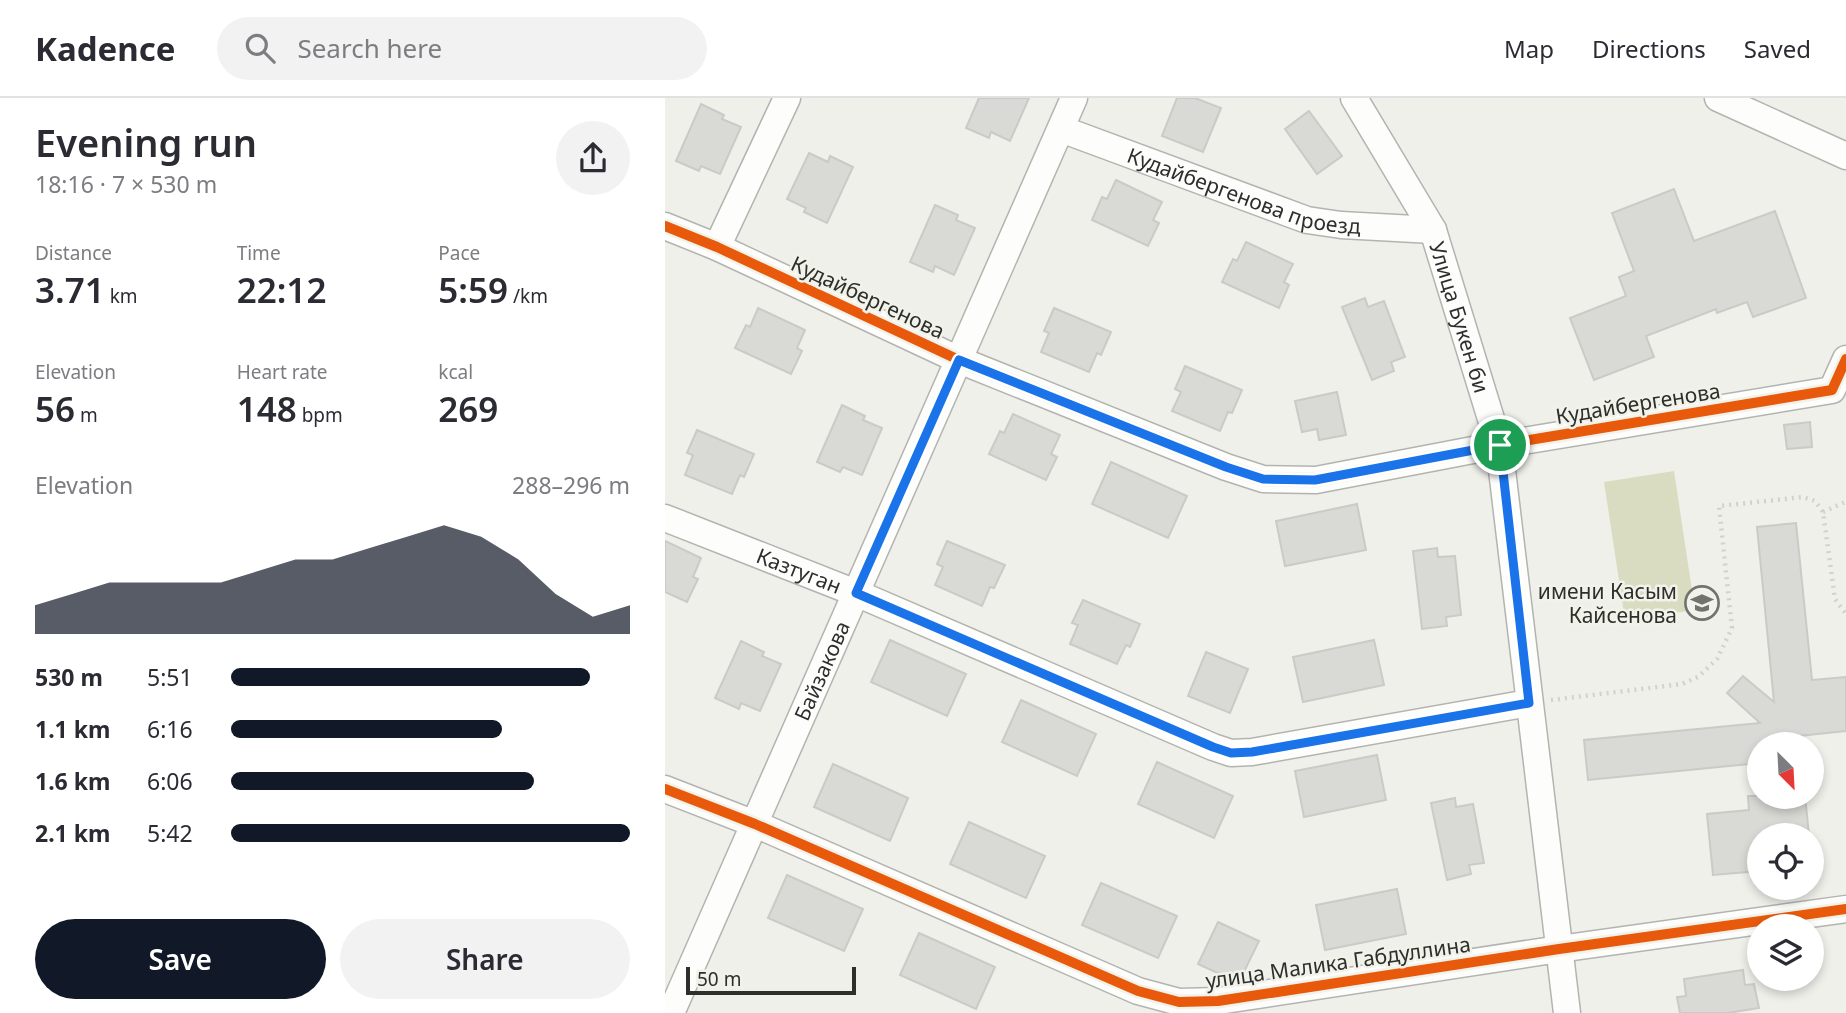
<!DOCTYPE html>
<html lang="en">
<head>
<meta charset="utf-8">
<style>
	:root { --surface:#fff; --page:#f2f2f3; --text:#2b2b33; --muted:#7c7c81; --line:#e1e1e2; --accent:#111827 }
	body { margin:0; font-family:"Noto Sans",sans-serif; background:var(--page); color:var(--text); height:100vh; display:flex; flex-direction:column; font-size:26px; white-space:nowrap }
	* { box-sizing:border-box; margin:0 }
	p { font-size:23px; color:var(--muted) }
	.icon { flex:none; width:38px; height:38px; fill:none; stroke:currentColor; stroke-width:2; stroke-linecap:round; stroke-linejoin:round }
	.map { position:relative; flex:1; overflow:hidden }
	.sheet { display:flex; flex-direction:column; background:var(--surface); width:665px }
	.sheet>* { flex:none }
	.needle { width:46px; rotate:156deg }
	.tools { position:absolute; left:1082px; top:634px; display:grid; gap:14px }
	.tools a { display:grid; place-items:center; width:77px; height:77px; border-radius:50%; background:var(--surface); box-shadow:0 4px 10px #0003; font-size:35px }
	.scale { position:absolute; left:21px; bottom:18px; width:170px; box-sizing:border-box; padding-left:7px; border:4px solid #2e2e2b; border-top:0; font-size:19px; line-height:24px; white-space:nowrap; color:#2e2e2b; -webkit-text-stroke:5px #f1f2e9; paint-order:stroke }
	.pin { position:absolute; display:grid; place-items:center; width:60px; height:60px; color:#fff; margin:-30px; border:4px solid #fff; border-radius:50%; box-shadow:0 2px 7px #0007 }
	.round { display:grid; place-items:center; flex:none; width:74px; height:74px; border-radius:37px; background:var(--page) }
	.head { display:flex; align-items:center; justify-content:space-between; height:119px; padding:0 35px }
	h1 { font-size:38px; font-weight:600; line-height:52px }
	.metrics { display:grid; grid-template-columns:repeat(3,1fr); gap:10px; height:119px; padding:7px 35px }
	.metrics div { display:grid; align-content:center }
	.metrics b { font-size:35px; font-weight:600 }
	.metrics small { font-size:19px; font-weight:400 }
	.metrics p { font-size:19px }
	.chart { height:196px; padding:14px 35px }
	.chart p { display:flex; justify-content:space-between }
	.chart svg { width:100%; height:126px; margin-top:7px; fill:var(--accent); opacity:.7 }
	.primary-button { display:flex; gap:14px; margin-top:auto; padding:14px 35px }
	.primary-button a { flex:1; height:80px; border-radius:42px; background:var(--accent); color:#fff; font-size:28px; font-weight:600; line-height:80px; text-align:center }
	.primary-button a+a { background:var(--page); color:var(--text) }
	ul { padding:0 35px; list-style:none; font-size:23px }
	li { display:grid; grid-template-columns:112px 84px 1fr; align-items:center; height:52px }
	li i { height:18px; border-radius:9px; background:var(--accent) }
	header { display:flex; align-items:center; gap:42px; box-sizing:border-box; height:98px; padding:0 35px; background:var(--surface); border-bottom:2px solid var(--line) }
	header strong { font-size:33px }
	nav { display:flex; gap:38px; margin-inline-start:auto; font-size:24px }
	.search { width:490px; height:63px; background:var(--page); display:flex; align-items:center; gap:18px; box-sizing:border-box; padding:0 24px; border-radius:38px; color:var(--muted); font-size:26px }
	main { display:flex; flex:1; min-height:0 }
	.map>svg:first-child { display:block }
</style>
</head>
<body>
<header>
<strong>Kadence</strong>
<div class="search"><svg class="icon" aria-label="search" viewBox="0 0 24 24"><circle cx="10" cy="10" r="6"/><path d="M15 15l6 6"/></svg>Search here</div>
<nav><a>Map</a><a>Directions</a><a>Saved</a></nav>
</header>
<main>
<section class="sheet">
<div class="head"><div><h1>Evening run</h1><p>18:16 · 7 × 530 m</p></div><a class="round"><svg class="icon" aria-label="share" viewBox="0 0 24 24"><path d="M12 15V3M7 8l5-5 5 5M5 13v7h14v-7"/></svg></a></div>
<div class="metrics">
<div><p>Distance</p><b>3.71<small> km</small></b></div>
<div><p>Time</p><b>22:12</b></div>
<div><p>Pace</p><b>5:59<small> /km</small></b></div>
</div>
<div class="metrics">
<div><p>Elevation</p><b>56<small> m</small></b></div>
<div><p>Heart rate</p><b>148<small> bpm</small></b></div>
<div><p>kcal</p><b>269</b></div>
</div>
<div class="chart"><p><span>Elevation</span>288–296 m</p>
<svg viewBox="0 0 160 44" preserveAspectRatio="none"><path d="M0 44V34L10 30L20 26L30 26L40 26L50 26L60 22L70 18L80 18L90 14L100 10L110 6L120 10L130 18L140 30L150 38L160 34V44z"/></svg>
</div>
<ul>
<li><b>530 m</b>5:51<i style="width:90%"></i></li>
<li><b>1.1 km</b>6:16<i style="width:68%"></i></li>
<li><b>1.6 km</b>6:06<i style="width:76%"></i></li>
<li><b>2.1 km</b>5:42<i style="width:100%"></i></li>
</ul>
<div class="primary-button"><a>Save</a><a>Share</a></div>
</section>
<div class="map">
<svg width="1181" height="915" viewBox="0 0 1181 915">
	<rect width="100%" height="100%" fill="#f0f0eb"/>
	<polygon fill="#d9dcc0" points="1009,373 1030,512 960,522 939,384"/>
	<g fill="#d9d9d5" stroke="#cacac6" stroke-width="2">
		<polygon points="314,0 364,0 345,43 326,34 324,40 301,30"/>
		<polygon points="512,0 530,0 556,10 538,54 497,38"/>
		<polygon points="36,6 59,17 57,21 76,29 55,76 36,68 34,73 11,63"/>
		<polygon points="644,13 677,58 652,76 620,31"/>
		<polygon points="144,55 163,64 165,58 188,69 162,125 139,114 141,110 122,101"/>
		<polygon points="451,82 497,104 488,122 494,125 483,148 427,122 437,99 442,101"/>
		<polygon points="1009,91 1029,143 1110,113 1141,200 1088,219 1082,204 1052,215 1051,211 981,238 989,259 929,282 905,220 961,198 954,179 969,173 947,115"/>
		<polygon points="270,107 293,117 291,122 310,130 289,177 270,168 268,174 245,164"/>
		<polygon points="581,144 628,166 619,184 624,187 614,210 557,184 568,161 572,163"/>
		<polygon points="700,200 703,209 719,203 740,259 726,264 729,273 707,282 677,209"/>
		<polygon points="93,210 140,232 132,250 137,253 126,276 70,250 81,227 85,229"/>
		<polygon points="389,210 446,234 436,257 432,255 424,274 376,254 384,235 379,233"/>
		<polygon points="520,268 577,292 567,315 563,314 555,333 507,313 516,294 510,291"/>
		<polygon points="672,294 681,337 654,342 652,331 637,334 630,303"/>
		<polygon points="177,307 200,318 198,322 217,330 197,377 178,369 175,374 152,364"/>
		<polygon points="348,316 395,337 386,356 392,359 381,382 324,356 335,333 339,335"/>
		<polygon points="1145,324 1147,349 1122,351 1119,327"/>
		<polygon points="32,332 89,356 79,379 75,377 67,396 20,377 28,357 22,355"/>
		<polygon points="446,364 522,398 503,440 427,406"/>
		<polygon points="692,406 701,452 620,468 611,423"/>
		<polygon points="1131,425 1147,582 1181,579 1181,633 1134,638 1135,646 1094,646 1094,665 923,682 919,642 1095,625 1062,595 1078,578 1109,604 1092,429"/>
		<polygon points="0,443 36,460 28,479 33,481 22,504 0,494"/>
		<polygon points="282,443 340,467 329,490 325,489 317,508 270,487 278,469 272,466"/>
		<polygon points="772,450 773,459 790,458 796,517 781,519 782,528 757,531 748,453"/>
		<polygon points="418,502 475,526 465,549 461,547 452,566 405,546 413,527 407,525"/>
		<polygon points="225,542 301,576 282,618 206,584"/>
		<polygon points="709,542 719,587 638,604 628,559"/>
		<polygon points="76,543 99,554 97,558 116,566 95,613 76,605 74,611 50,600"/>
		<polygon points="541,554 583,571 565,615 523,598"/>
		<polygon points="356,602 431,636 412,678 337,644"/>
		<polygon points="712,657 721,702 639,719 630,673"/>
		<polygon points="492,664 568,698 549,740 473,706"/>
		<polygon points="168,666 243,700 225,743 149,709"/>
		<polygon points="1083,698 1140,698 1144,737 1094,737 1094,773 1048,777 1042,716 1084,712"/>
		<polygon points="790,700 791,709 808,706 819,765 804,767 806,776 782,782 766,705"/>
		<polygon points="304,724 380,758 361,800 285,766"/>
		<polygon points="122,777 198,811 179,853 103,820"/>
		<polygon points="436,785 512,818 493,860 417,827"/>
		<polygon points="732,791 741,836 660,852 651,807"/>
		<polygon points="553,824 594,843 574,884 572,884 533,866"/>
		<polygon points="254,835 330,869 311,911 235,877"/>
		<polygon points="1078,872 1080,887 1089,886 1094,910 1063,915 1015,915 1012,899 1021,898 1019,881"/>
	</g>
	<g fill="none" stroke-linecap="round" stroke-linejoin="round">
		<g stroke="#b3b3b0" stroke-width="29">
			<g id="minor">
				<path id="s1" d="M689,0L768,132L834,347L902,915"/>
				<polyline points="1053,0 1181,58"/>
				<path id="s2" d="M396,31L642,122L676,127L768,132"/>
				<polyline points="0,128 52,149 294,262 561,369 598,381 651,382 834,347 1167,292 1181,261"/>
				<polyline points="52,149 122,0"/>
				<path id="s3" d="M0,420L191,495L548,649L566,655L587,654L864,605"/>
				<polyline points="0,691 90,726 473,893 514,904 553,903 894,851 1181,811"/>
				<path id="s4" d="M6,915L409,0"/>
			</g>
		</g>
		<g stroke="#d1d1d0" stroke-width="4.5" stroke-dasharray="2 5" stroke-linecap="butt">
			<polyline points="1158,414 1180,404"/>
			<polyline points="886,602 1017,586 1033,579 1052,561 1067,530 1054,408 1138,399 1150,403 1158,414 1170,501 1181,516"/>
		</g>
		<use href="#minor" stroke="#fdfdfc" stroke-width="26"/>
		<g stroke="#f1f2e9" stroke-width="15">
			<g id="cycleway">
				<polyline points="0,128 52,149 294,262 561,369 598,381 651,382 834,347 1167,292 1181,261"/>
				<polyline points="0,691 90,726 473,893 514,904 553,903 894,851 1181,811"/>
			</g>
		</g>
		<use href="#cycleway" stroke="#e8590c" stroke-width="10"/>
	</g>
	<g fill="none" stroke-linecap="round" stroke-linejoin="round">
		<g stroke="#fff" stroke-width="14">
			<polygon id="route" points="294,262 561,369 598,381 650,382 835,347 864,605 587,654 566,655 548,649 191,495"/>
		</g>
		<use href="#route" stroke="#1a73e8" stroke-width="9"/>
	</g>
	<defs>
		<g id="school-ring" transform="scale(1.75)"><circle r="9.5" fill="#f1f2e9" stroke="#72726e" stroke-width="1.5"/><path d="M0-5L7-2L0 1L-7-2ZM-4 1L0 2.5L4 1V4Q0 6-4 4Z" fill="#72726e"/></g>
	</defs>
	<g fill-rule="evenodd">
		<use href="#school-ring" x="1037" y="505"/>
	</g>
	<g text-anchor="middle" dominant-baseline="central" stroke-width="5" stroke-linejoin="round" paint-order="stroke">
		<g font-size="21" fill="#2e2e2b" stroke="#f1f2e9">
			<text stroke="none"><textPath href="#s2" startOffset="194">Кудайбергенова проезд</textPath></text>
			<text transform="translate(203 199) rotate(25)">Кудайбергенова</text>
			<text stroke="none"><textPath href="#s1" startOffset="245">Улица Букен би</textPath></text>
			<text transform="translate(973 305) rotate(-9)">Кудайбергенова</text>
			<text stroke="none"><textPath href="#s3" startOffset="144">Казтуган</textPath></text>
			<text stroke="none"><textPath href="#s4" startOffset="374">Байзакова</textPath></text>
			<text transform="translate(673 864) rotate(-8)">улица Малика Габдуллина</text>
		</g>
		<g font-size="21" fill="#2e2e2b" stroke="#f1f2e9" text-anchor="end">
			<text x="1012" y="493">имени Касым<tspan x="1012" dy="24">Кайсенова</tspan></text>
		</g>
	</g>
</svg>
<div class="tools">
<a><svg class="needle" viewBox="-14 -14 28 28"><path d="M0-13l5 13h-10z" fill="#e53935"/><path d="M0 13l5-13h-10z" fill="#7c7c81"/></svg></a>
<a><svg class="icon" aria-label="locate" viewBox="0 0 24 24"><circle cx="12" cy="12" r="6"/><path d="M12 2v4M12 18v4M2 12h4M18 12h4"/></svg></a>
<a><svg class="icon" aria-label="layers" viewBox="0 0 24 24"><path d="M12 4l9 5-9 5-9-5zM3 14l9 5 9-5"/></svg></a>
</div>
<div class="scale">50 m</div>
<div class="pin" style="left:835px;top:347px;background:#1e9e55"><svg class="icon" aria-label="arrive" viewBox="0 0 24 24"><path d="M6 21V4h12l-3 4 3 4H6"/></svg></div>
</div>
</main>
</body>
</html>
